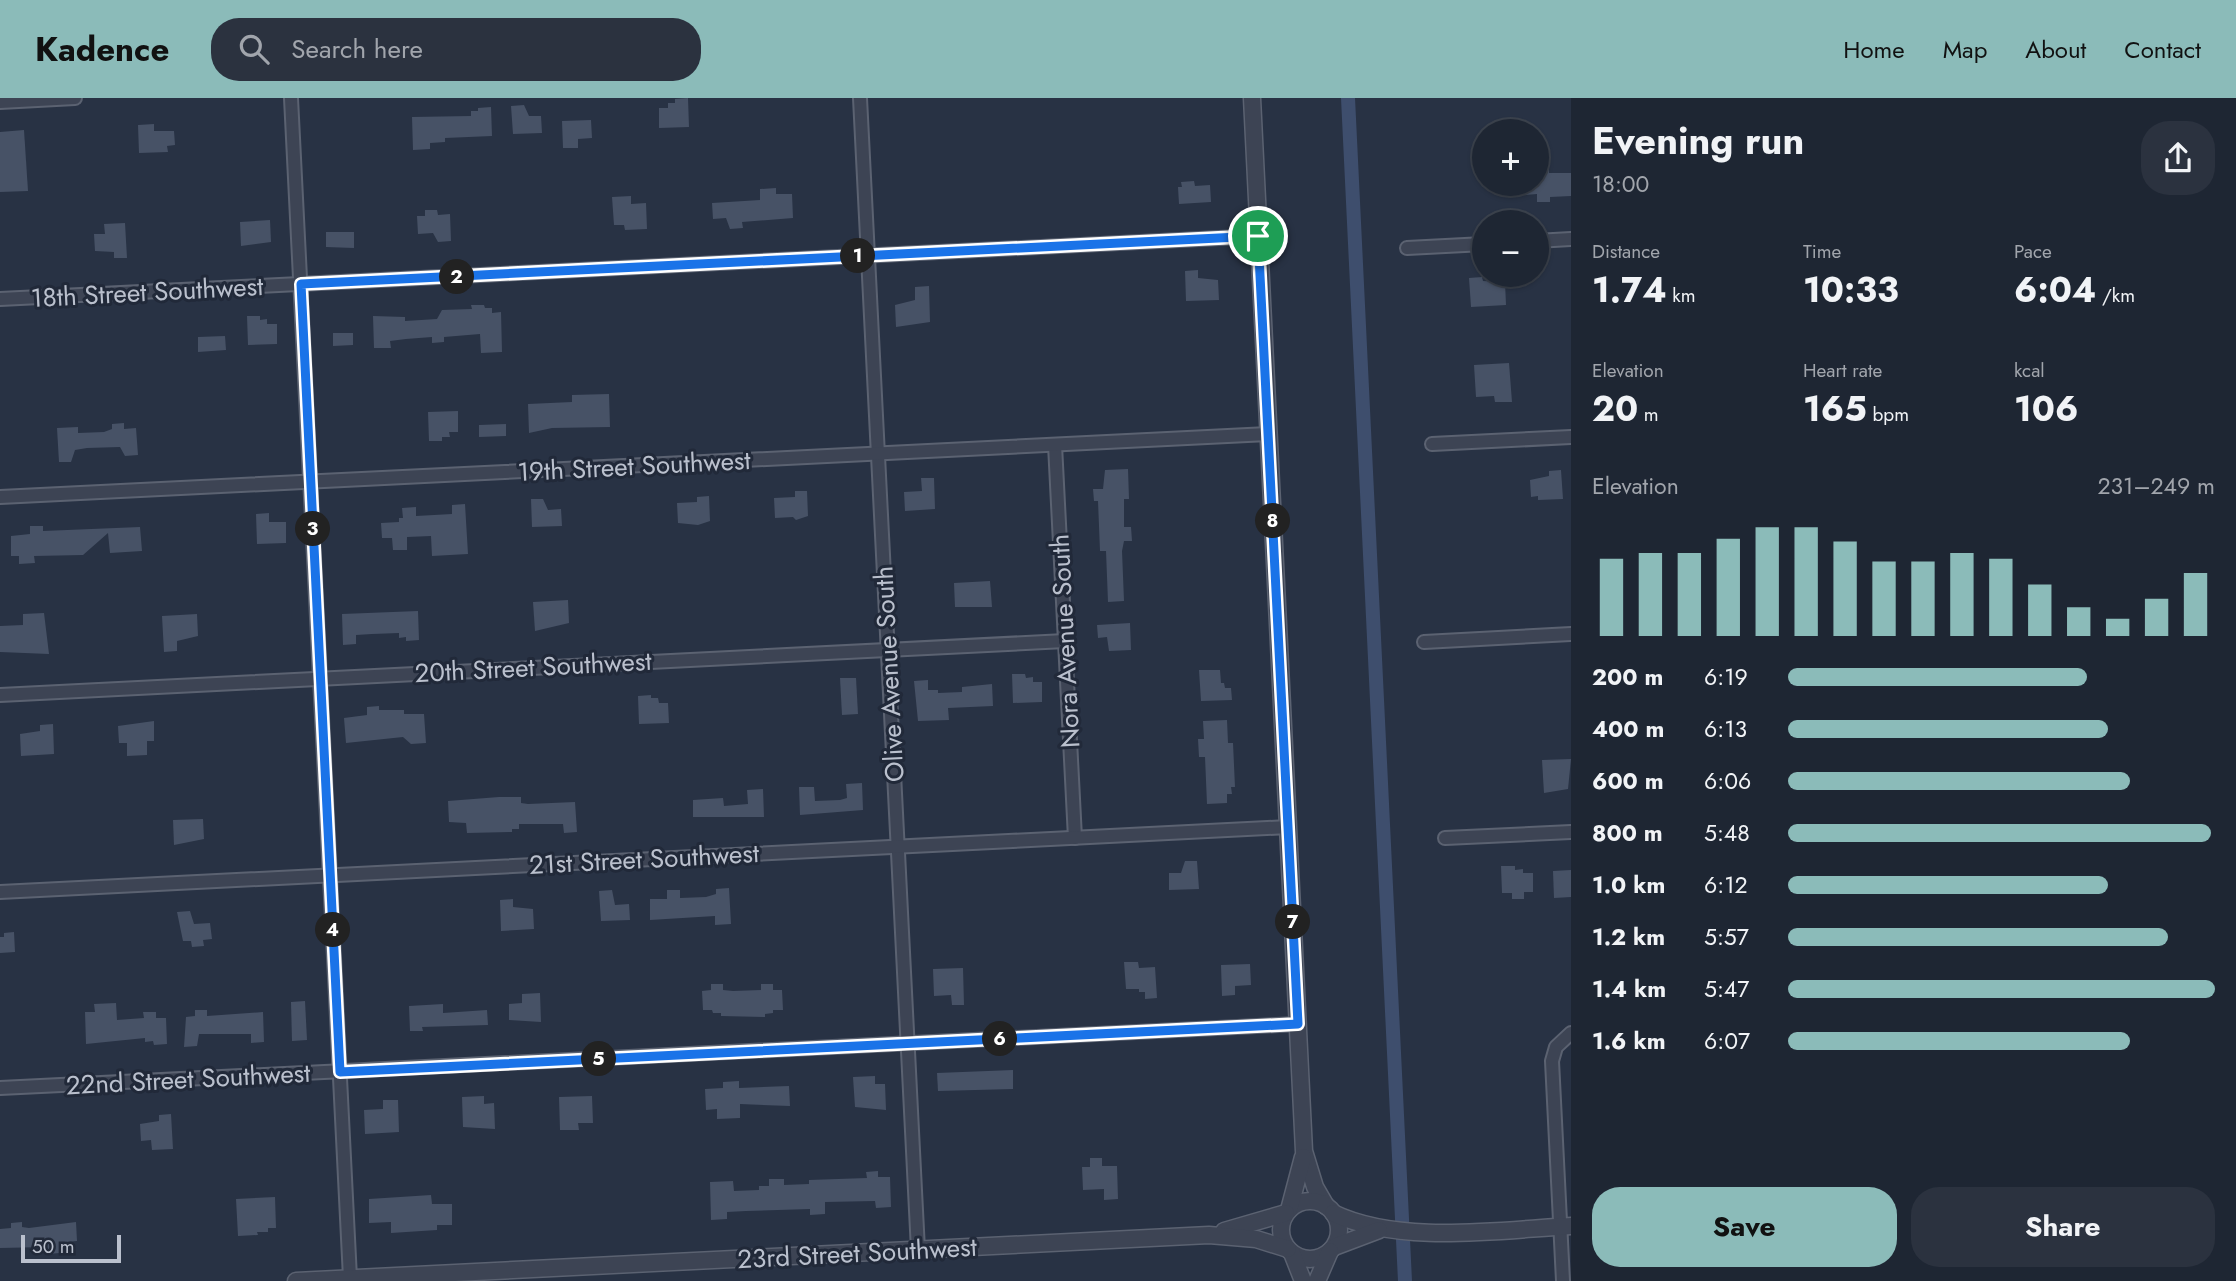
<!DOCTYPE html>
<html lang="en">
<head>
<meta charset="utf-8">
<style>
	:root { --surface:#1e2633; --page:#2b323f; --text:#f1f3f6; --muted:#a1a5ac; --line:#3c434e; --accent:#8bbbb9 }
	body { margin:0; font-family:Jost,sans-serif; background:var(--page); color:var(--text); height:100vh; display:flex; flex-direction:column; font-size:26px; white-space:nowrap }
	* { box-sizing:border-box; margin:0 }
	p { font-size:23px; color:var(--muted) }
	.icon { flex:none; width:38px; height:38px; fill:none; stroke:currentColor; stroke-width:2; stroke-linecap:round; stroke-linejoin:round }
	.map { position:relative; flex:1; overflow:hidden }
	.drawer { display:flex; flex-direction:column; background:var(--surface); width:665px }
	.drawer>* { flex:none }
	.tools { position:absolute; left:1472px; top:21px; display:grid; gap:14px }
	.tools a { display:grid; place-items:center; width:77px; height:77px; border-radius:50%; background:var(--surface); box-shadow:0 2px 5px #0004,0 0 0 2px var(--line); font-size:35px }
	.scale { position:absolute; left:21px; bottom:18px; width:100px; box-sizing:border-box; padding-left:7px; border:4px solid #bac0cd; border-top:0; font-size:19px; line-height:24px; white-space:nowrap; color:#bac0cd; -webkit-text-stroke:5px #212939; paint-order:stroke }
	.pin { position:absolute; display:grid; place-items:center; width:60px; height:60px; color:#fff; margin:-30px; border:4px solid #fff; border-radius:50%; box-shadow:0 2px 7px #0007 }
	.km { position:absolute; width:35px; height:35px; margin:-18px; border-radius:50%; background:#222; color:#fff; font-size:19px; line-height:35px; text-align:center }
	.round { display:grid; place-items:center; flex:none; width:74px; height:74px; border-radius:28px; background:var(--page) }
	.summary { display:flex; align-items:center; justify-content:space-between; height:119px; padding:0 21px }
	h1 { font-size:38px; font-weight:700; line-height:52px }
	.figures { display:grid; grid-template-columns:repeat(3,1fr); gap:10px; height:119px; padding:7px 21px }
	.figures div { display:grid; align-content:center }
	.figures b { font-size:35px; font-weight:700 }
	.figures small { font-size:19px; font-weight:400 }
	.figures p { font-size:19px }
	.chart { height:196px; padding:14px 21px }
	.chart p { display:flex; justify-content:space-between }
	.chart svg { width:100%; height:126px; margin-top:7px; stroke:var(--accent); stroke-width:6 }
	.button { display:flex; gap:14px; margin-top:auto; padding:14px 21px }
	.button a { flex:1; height:80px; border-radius:28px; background:var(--accent); color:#111; font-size:28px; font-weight:700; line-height:80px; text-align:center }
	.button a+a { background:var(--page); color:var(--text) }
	ul { padding:0 21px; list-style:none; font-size:23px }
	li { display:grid; grid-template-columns:112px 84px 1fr; align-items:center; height:52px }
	li i { height:18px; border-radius:9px; background:var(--accent) }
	header { display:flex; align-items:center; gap:42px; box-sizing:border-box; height:98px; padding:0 35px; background:var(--accent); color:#111 }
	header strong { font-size:33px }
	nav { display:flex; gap:38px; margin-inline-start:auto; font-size:24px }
	.search { width:490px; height:63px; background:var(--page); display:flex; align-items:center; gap:18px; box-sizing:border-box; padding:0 24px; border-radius:28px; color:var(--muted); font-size:26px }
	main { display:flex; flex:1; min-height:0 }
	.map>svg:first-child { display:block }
</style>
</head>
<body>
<header>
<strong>Kadence</strong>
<div class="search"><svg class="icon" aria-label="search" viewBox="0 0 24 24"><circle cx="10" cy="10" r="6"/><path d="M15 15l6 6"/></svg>Search here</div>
<nav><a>Home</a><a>Map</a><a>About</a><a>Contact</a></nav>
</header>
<main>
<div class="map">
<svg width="1571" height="1183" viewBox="0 0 1571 1183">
	<rect width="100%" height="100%" fill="#283244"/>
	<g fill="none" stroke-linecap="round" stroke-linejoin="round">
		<polyline stroke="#3e4e6d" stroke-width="14" points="1348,0 1405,1183"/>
	</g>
	<g fill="#475266">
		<polygon points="688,0 689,29 659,30 659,10 668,10 668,5 675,5 675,1"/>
		<polygon points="524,7 529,18 541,18 542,35 513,36 511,8"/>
		<polygon points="491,9 492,38 445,40 445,44 430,45 430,51 413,52 412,19 471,18 471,13 478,13 478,10"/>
		<polygon points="591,22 592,40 578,41 578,50 563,50 562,23"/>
		<polygon points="154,26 154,33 174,33 175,47 167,48 168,54 139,55 138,27"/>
		<polygon points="24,32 28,93 0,94 0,34"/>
		<polygon points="1549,66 1549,75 1571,75 1571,98 1550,99 1550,104 1537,104 1537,96 1525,97 1525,86 1536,86 1536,67"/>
		<polygon points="1194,83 1195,88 1210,87 1211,104 1179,106 1178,89 1182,89 1181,84"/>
		<polygon points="776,90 776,96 792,96 793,120 742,124 743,130 730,131 726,120 713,121 712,105 760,102 760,91"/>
		<polygon points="631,98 631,106 646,105 647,131 625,132 624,127 614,127 612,99"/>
		<polygon points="425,112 437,112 438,117 450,116 451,143 438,144 433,135 418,136 417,118 425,118"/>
		<polygon points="270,122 271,144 241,148 240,124"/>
		<polygon points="125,125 127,160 114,160 114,154 95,153 94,136 105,136 104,126"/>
		<polygon points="326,134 354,134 354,150 326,149"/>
		<polygon points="1198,172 1198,180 1218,182 1219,202 1186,203 1185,173"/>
		<polygon points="1482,179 1483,183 1505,184 1506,207 1471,209 1469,180"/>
		<polygon points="929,188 930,224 896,229 895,207 915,202 915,189"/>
		<polygon points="471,207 484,207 485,210 492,210 492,215 501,214 502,254 481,255 480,236 444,239 444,244 432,245 432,239 406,241 390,243 391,250 374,250 373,218 405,219 405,223 437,221 442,212 472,211"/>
		<polygon points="247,218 260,218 260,222 267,221 267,226 277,226 277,246 248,247"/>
		<polygon points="333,235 353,235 353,247 333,248"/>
		<polygon points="225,238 226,252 198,254 198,239"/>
		<polygon points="1509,265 1512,304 1495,304 1494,298 1476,299 1474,267"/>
		<polygon points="609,296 610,329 552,330 529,335 528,306 572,304 572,297"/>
		<polygon points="458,313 458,334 449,334 450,339 442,339 442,343 429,343 428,314"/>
		<polygon points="124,325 124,331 136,330 138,357 125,358 120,349 87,350 75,352 71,364 59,364 57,330 78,329 78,335 104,334 112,331 112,326"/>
		<polygon points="506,326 506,338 479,339 479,327"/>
		<polygon points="1128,371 1129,401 1124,401 1124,429 1131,429 1132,443 1124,443 1122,453 1124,503 1108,504 1106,453 1100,453 1098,403 1094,403 1093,391 1103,391 1105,372"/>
		<polygon points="1561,372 1563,401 1538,402 1538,398 1531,399 1530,382 1549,378 1549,373"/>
		<polygon points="921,380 934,380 935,411 905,413 904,394 922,393"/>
		<polygon points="795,393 807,393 808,418 796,422 793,419 775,420 774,400 795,399"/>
		<polygon points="709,398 710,423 698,427 678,425 677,405 697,404 697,399"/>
		<polygon points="531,401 543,401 548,412 561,411 562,428 532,429"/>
		<polygon points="465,406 468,456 432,458 431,438 407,439 407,452 393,452 392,440 382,440 381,425 399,424 399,420 403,420 402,410 416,409 416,418 452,416 452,407"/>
		<polygon points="269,415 269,424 286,424 286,445 257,446 256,416"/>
		<polygon points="30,428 43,428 43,433 140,429 142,453 110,455 108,435 83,457 34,458 35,465 19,466 19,458 11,458 11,438 30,436"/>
		<polygon points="990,483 992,509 955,509 954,485"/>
		<polygon points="568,502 569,525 535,533 533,504"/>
		<polygon points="418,513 419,542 406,543 406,539 399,540 399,535 372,536 356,537 356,546 343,547 342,516"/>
		<polygon points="44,515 49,556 0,554 0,528 23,527 23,516"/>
		<polygon points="197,516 198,538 177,543 177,553 164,554 162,518"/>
		<polygon points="1130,525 1131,552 1109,553 1107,539 1098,540 1097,527"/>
		<polygon points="1199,572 1220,572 1221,585 1224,585 1225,590 1231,590 1232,602 1201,603"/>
		<polygon points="1012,576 1025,576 1026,580 1033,579 1033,584 1042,584 1042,604 1013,605"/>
		<polygon points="840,580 856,580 858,616 842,617"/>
		<polygon points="928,582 928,592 938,592 938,595 962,594 962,589 992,586 993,608 948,610 949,622 918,623 914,583"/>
		<polygon points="651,597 651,600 658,600 659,605 668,605 669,625 639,626 638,598"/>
		<polygon points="379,608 379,612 404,612 404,616 424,616 426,645 411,646 403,639 346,645 344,620 367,617 367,609"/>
		<polygon points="1227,622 1228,645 1233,645 1235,689 1231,689 1232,696 1227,696 1227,705 1207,706 1205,659 1199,659 1198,641 1204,641 1203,623"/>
		<polygon points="154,623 154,643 147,643 147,657 127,658 127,645 119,645 118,628"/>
		<polygon points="53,626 54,656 21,658 20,636 40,633 40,627"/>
		<polygon points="1571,661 1568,691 1544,695 1542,662"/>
		<polygon points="862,685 863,712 800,717 799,689 814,689 815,703 840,702 847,700 846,686"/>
		<polygon points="763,691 764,719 693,719 693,702 723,700 724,708 748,706 747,692"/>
		<polygon points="499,699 521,699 521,705 528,706 575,704 577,734 564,735 563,726 519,726 519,731 512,731 512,734 467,735 466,725 449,724 448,703"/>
		<polygon points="203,721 204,741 174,747 173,722"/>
		<polygon points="1185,763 1197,763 1199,791 1169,792 1169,775 1181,775"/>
		<polygon points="1501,768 1515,768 1515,772 1523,771 1523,775 1533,775 1533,794 1524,794 1524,801 1512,801 1512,795 1502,795"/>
		<polygon points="1571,772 1571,799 1554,800 1553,773"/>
		<polygon points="729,790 731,826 715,827 715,818 650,822 650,801 667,801 667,792 680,792 680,800 706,799 716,796 716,791"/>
		<polygon points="612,792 615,807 629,806 630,822 601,823 599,793"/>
		<polygon points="513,801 513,809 533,811 534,831 501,833 500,802"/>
		<polygon points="190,813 194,826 210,825 212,841 203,842 204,848 192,849 191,843 183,843 177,814"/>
		<polygon points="14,834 15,854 0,855 0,839 4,839 4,835"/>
		<polygon points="1124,864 1138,864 1139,870 1155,869 1157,900 1145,901 1145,894 1139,894 1139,891 1126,891"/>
		<polygon points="1250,866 1251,887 1235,888 1235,897 1222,898 1221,867"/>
		<polygon points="963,870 964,907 952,907 951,897 934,898 933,871"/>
		<polygon points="711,886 723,886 723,892 733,893 761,892 761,886 773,886 773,892 782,892 783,912 773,912 773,915 765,916 765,919 721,918 721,915 713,915 712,912 703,912 702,893 711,892"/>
		<polygon points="540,895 541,924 509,922 509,906 522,905 522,896"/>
		<polygon points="305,903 307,942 292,943 291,904"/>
		<polygon points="116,905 117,922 144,920 143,914 156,914 156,920 166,920 167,946 154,947 153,943 145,944 145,940 86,946 85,914 95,914 94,906"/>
		<polygon points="443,906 443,915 487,912 488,927 422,929 423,933 410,933 409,908"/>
		<polygon points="195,912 207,912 207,918 263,914 264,944 251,945 251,936 199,936 197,948 184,949 186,919 195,918"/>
		<polygon points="1013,972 1013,991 938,993 937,975"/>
		<polygon points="875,978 875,986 885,986 886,1012 855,1009 853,979"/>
		<polygon points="739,983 739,990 789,988 790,1008 740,1006 740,1020 717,1021 717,1011 706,1012 705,991 723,990 723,984"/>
		<polygon points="484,998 484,1006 494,1005 495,1031 463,1029 462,999"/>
		<polygon points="592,998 593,1025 578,1025 579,1032 560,1032 559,999"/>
		<polygon points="383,1002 398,1002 399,1034 365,1036 364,1012 383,1011"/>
		<polygon points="171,1016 173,1051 152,1052 151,1042 141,1043 140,1026 159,1023 159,1017"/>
		<polygon points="1090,1060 1102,1060 1102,1068 1117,1068 1118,1101 1104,1102 1104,1091 1083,1092 1082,1069 1090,1069"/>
		<polygon points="878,1073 878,1079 890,1079 891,1109 876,1110 875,1103 825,1104 825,1116 810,1117 810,1111 746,1113 727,1114 727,1121 711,1122 710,1084 733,1083 734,1093 759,1092 759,1088 769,1088 769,1081 784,1081 784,1087 809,1086 809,1082 867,1080 866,1074"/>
		<polygon points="431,1097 432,1106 452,1106 452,1127 437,1127 437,1132 391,1135 391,1124 369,1125 369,1101"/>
		<polygon points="275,1099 276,1130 268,1130 268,1134 257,1134 258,1137 238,1138 236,1101"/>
		<polygon points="22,1124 22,1129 29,1130 76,1124 77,1143 65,1144 60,1155 47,1156 46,1149 0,1150 0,1131 11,1130 11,1125"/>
	</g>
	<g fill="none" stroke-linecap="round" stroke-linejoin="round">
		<g stroke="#5b6271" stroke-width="16">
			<g id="minor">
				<polyline points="291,0 350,1180"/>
				<polyline points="860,0 918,1152"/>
				<polyline points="0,4 75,0"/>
				<polyline points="1536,143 1571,141"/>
				<polyline points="1407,150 1484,146"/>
				<polyline points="0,201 1259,138"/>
				<polyline points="1432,346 1571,339"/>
				<polyline points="1055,347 1075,740"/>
				<polyline points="0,399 1268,336"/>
				<polyline points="1424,544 1571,536"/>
				<polyline points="0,597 1065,543"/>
				<polyline points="1445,740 1571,734"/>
				<polyline points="0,794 1288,729"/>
				<polyline points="0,990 1298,926"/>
				<polyline points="1563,1183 1552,963 1556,949 1571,935"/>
			</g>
		</g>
		<g stroke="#5b6271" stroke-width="19">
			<g id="tertiary">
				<polyline points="1252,0 1304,1053 1315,1089 1326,1108"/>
				<circle cx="1310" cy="1132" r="29"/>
				<polyline points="1289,1112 1303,1059"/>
				<path d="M1333,1115C1399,1147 1499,1132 1571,1128"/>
				<polyline points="1224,1133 1286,1115"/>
				<polyline points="1334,1149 1379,1132"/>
				<polyline points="1292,1155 1303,1183"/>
				<polyline points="296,1183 1209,1137 1256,1141 1288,1151"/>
				<polyline points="1317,1183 1330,1153"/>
			</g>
		</g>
		<use href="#minor" stroke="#3d4454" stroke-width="12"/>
		<use href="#tertiary" stroke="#3d4454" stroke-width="16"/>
	</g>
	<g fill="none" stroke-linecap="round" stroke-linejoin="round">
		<g stroke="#fff" stroke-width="14">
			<polygon id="route" points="1258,138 1298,926 340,974 301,186"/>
		</g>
		<use href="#route" stroke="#1a73e8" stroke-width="9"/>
	</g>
	<g text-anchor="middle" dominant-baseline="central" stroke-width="6" stroke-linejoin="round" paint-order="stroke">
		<g font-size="26" fill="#bac0cd" stroke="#212939">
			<text transform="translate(147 194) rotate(-3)">18th Street Southwest</text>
			<text transform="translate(634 368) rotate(-3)">19th Street Southwest</text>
			<text transform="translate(1065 543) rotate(-93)">Nora Avenue South</text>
			<text transform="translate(533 569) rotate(-3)">20th Street Southwest</text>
			<text transform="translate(889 576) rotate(-93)">Olive Avenue South</text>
			<text transform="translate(644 761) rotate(-3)">21st Street Southwest</text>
			<text transform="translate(188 981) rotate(-3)">22nd Street Southwest</text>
			<text transform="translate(857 1155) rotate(-3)">23rd Street Southwest</text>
		</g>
	</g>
</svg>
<div class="tools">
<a>+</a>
<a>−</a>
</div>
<div class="scale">50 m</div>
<div class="pin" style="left:1258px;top:138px;background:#1e9e55"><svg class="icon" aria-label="arrive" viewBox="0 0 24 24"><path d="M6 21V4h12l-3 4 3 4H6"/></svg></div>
<b class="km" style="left:858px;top:158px">1</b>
<b class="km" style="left:457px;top:179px">2</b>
<b class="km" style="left:313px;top:431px">3</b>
<b class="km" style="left:333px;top:832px">4</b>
<b class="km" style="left:599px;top:961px">5</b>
<b class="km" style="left:1000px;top:941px">6</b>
<b class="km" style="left:1293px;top:824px">7</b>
<b class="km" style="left:1273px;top:423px">8</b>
</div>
<section class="drawer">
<div class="summary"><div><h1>Evening run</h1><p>18:00</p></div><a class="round"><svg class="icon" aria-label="share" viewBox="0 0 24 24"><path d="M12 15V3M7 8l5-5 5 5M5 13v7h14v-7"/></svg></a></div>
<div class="figures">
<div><p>Distance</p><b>1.74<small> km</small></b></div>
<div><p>Time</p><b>10:33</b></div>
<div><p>Pace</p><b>6:04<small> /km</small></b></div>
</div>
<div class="figures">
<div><p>Elevation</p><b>20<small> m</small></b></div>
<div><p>Heart rate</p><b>165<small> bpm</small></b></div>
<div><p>kcal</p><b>106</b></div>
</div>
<div class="chart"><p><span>Elevation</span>231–249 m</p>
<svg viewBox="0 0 160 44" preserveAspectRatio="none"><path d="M5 44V17M15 44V15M25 44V15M35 44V10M45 44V6M55 44V6M65 44V11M75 44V18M85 44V18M95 44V15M105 44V17M115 44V26M125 44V34M135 44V38M145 44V31M155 44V22"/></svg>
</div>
<ul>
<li><b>200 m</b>6:19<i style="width:70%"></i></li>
<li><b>400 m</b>6:13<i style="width:75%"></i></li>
<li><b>600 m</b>6:06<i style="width:80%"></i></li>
<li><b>800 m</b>5:48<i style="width:99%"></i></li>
<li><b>1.0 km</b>6:12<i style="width:75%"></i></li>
<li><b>1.2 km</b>5:57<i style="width:89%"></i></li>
<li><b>1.4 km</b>5:47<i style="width:100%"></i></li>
<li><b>1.6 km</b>6:07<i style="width:80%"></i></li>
</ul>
<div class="button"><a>Save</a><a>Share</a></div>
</section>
</main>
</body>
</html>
